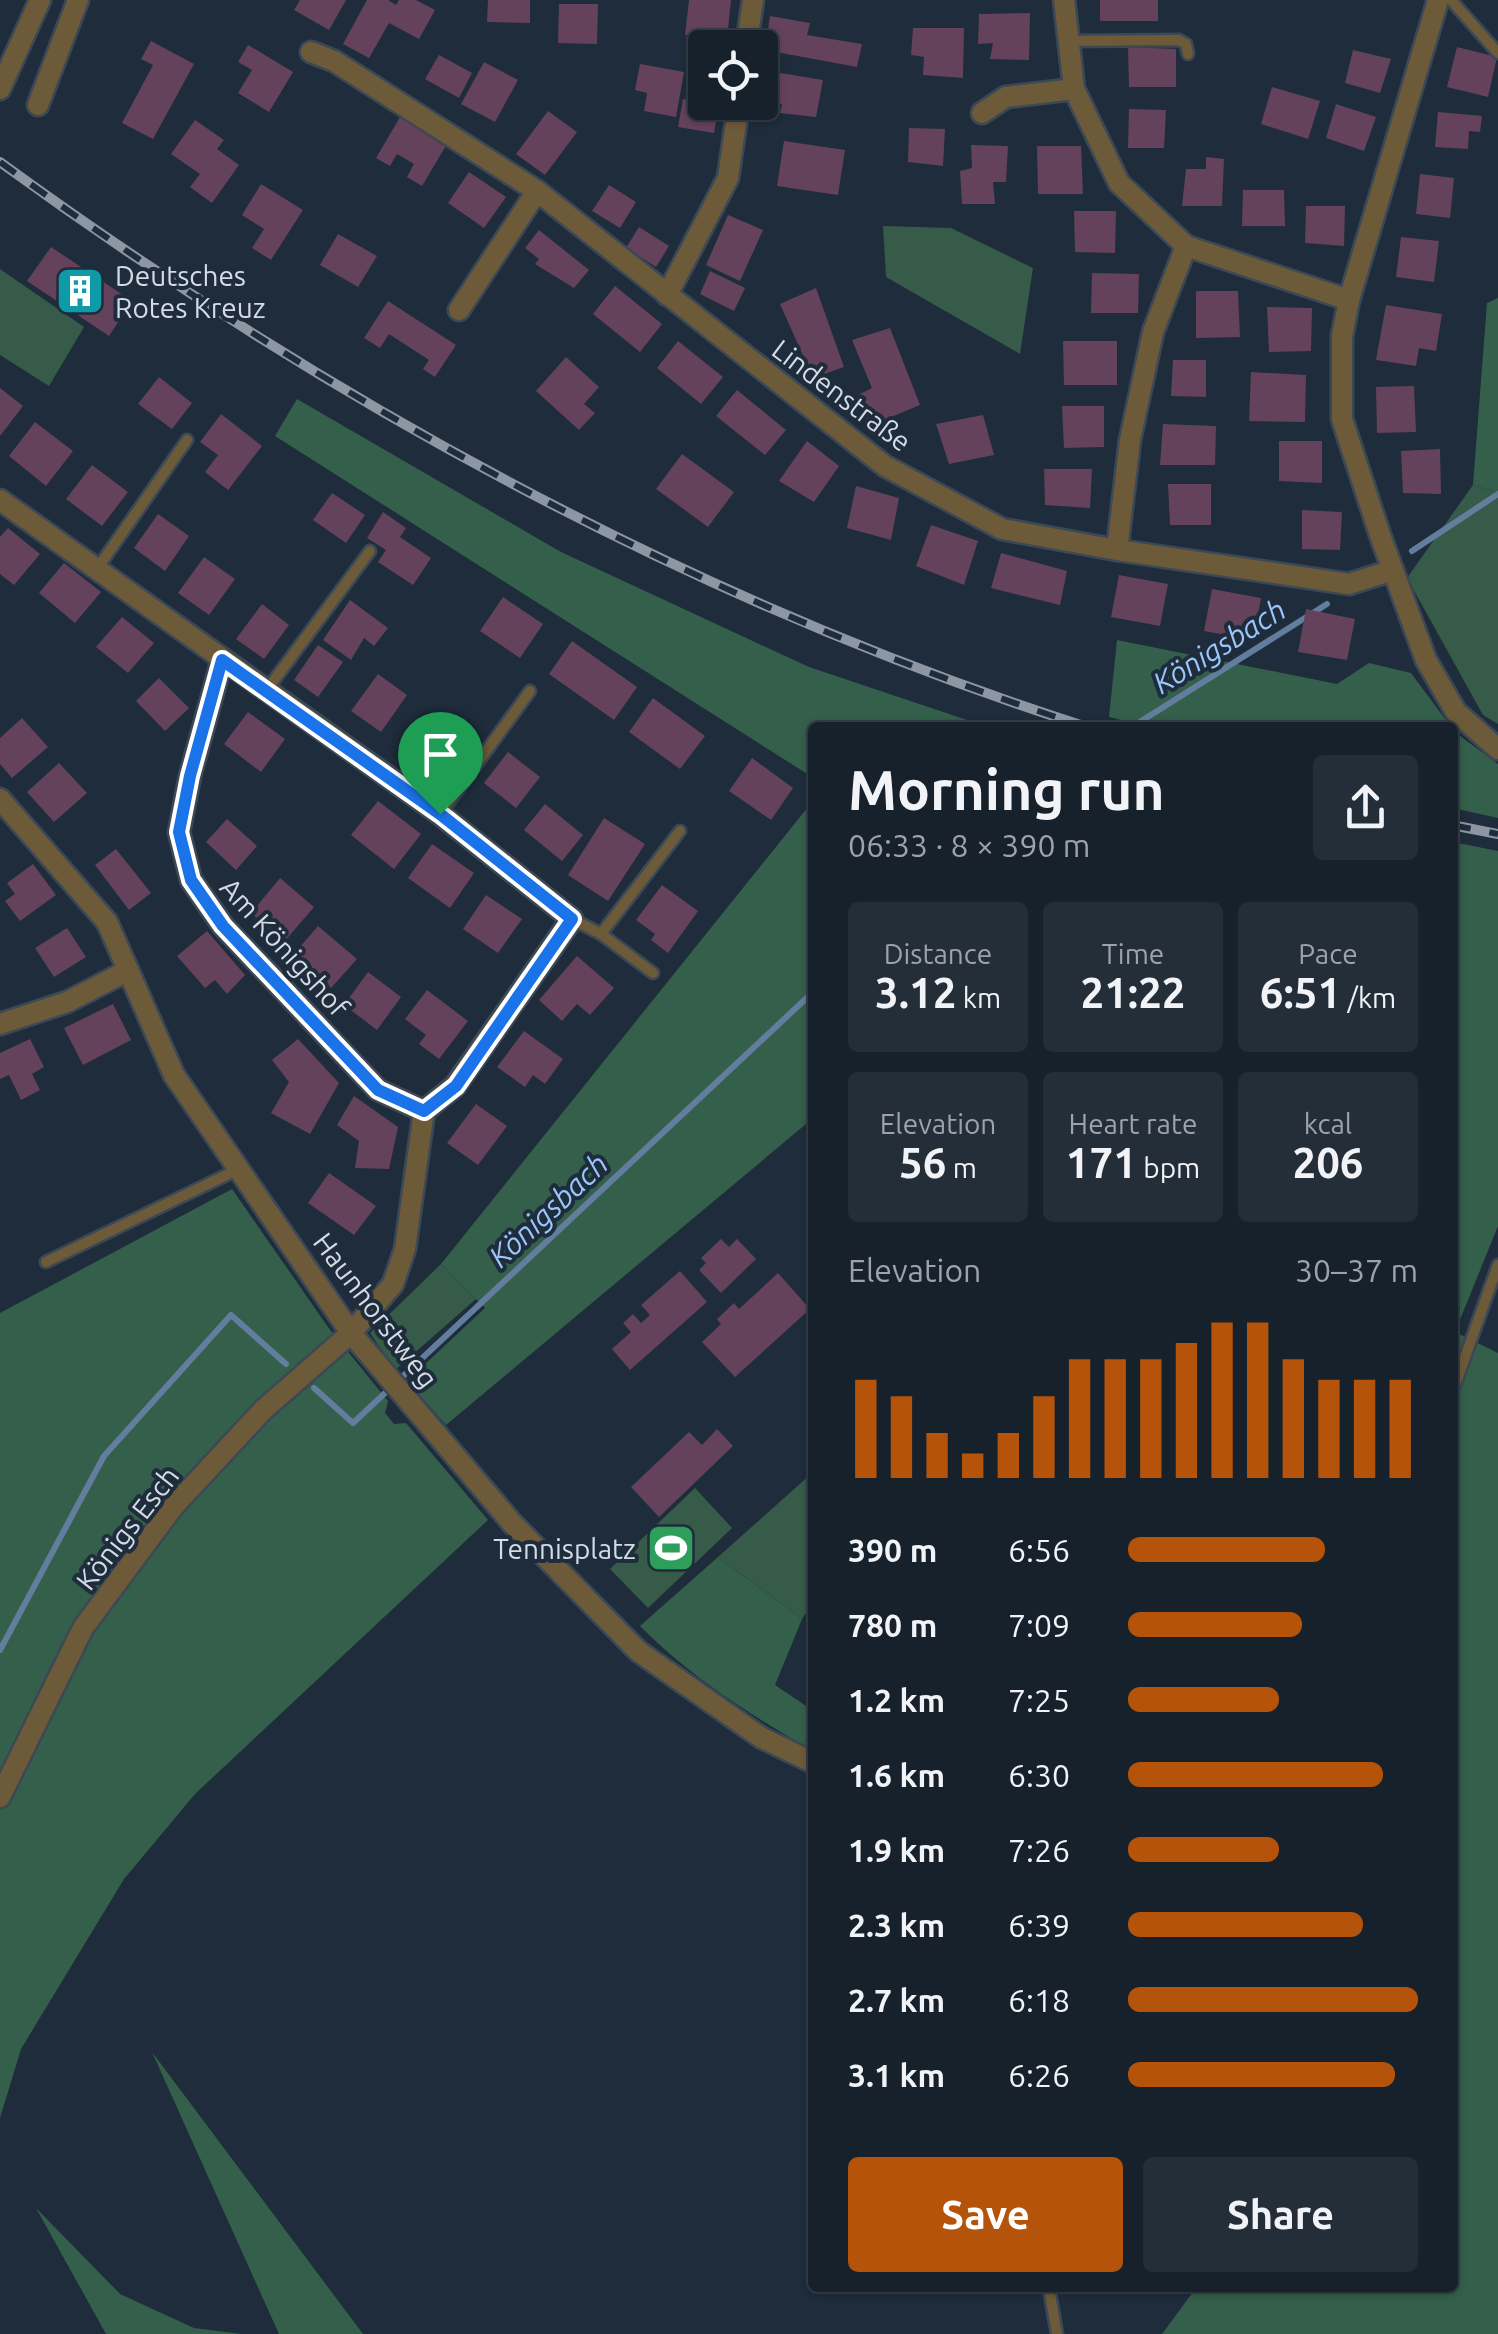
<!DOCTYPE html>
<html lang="en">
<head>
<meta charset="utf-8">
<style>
	:root { --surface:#16212c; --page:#232e38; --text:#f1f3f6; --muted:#9ea3a9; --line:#353e48; --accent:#b45309 }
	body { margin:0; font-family:Ubuntu,sans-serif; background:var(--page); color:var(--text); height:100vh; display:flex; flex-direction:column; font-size:38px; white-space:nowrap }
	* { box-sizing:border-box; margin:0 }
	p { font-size:32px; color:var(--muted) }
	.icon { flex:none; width:55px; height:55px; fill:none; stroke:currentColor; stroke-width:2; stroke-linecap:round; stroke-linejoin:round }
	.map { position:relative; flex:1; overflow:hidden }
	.drawer { position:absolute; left:808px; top:722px; width:650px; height:1570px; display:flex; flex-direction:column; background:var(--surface); border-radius:10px; box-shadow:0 2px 8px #0004,0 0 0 2px var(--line) }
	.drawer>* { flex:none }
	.tools { position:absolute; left:688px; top:30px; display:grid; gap:20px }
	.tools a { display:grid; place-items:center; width:90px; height:90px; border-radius:10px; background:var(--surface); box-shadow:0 2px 8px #0004,0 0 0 2px var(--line); font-size:50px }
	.pin { position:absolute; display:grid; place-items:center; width:85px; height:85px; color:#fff; margin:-102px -42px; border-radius:50% 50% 50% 0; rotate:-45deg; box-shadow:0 0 10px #0007 }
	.pin .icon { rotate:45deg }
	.round { display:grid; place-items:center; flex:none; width:105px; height:105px; border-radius:10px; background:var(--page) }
	.summary { display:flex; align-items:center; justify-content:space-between; height:170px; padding:0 40px }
	h1 { font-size:55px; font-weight:700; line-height:75px }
	.stats { display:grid; grid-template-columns:repeat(3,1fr); gap:15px; height:170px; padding:10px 40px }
	.stats div { display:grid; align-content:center; border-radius:10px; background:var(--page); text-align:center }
	.stats b { font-size:42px; font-weight:700 }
	.stats small { font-size:28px; font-weight:400 }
	.stats p { font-size:28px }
	.chart { height:280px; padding:20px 40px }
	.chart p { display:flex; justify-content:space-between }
	.chart svg { width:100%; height:180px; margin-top:10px; stroke:var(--accent); stroke-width:6 }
	.button { display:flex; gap:20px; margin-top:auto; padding:20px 40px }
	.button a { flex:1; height:115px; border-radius:10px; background:var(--accent); color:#fff; font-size:40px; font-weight:700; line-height:115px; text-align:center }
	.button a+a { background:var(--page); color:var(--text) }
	ul { padding:0 40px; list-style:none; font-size:32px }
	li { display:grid; grid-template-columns:160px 120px 1fr; align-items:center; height:75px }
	li i { height:25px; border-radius:12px; background:var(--accent) }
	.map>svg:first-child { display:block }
</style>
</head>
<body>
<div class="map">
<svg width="1498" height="2334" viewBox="0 0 1498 2334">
	<rect width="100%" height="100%" fill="#1e2c3b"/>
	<g fill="#365b48">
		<polygon points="883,226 951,228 1033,268 1020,354 886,277"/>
		<polygon points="0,269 84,327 49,386 0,355"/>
		<polygon points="1473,485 1498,492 1498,724 1483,715 1407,578"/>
		<polygon points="441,1264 476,1299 395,1370 370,1333"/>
		<polygon points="812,1473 812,1604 802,1619 718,1557"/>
		<polygon points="695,1488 732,1528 648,1608 610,1569"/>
	</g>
	<g fill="#345f4a">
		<polygon points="1498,298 1498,492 1473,485 1487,303"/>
		<polygon points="297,399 561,552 809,667 988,727 812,728 812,777 275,436"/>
		<polygon points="1117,640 1337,684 1369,663 1411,673 1451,727 1148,727 1109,717"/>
		<polygon points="1452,730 1498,764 1498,818 1453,808"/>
		<polygon points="812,802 812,1119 446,1425 407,1381 485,1308 441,1264"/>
		<polygon points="1453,842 1498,851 1498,1226 1455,1332 1498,1353 1498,2334 1162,2334 1196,2288 1452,2288"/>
		<polygon points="232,1189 328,1327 388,1401 385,1413 394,1424 406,1423 488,1520 195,1794 124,1879 21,2049 0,2118 0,1313"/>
		<path d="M718,1557L802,1619L775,1685L812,1710V1743L804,1746C741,1708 693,1679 640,1626Z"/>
		<polygon points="152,2052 363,2334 279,2334"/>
		<polygon points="36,2208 120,2294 194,2328 242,2334 106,2334"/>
	</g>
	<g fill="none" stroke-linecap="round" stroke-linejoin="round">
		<g stroke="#637d9e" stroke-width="6">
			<polyline points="1412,551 1498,494"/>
			<polyline points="1135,725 1327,604"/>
			<polyline points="314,1388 353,1423 812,993"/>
			<polyline points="0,1650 104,1456 231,1315 286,1364"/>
		</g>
	</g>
	<g fill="#64425b">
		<polygon points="300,0 346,0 329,30 294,10"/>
		<polygon points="367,0 388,0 396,5 399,0 416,0 435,10 419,39 389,23 369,58 343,44"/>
		<polygon points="488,0 530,0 530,23 487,22"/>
		<polygon points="689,0 731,0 727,39 685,35"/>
		<rect x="1100" y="0" width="58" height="21"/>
		<polygon points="559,4 598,4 597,44 558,43"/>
		<polygon points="1030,13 1029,60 990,59 993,43 978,44 979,14"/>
		<polygon points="770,16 810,23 807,35 862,44 857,67 765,50"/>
		<polygon points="913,28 964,28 963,78 923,75 924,57 911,55"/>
		<polygon points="151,41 194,64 153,139 122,123 153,65 141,59"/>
		<polygon points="248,45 293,72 269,112 238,93 252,70 238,62"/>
		<polygon points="1128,47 1176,49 1176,87 1129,87"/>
		<polygon points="1457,47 1497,57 1488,97 1447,87"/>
		<polygon points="1353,50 1391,59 1380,93 1345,83"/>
		<polygon points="439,55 472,73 459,98 425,79"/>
		<polygon points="484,62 518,80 495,122 461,104"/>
		<polygon points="640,64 684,72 676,117 644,111 647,93 635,90"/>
		<polygon points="762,70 823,80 816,117 780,113 782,104 760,100"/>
		<polygon points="1272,87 1320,101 1308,139 1261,124"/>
		<polygon points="683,99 719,105 714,133 678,127"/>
		<polygon points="1336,104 1376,117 1364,151 1326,138"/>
		<polygon points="1129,109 1166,110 1164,148 1128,148"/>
		<polygon points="548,111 577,132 545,175 516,154"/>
		<polygon points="1438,112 1482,116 1480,132 1469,131 1468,149 1435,147"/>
		<polygon points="400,117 447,144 422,186 407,177 414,164 397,154 390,166 376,158"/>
		<polygon points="195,120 224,140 217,149 239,165 212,203 190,187 200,174 171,154"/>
		<polygon points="909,128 945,129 943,166 908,162"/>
		<polygon points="784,141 845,150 838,195 777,186"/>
		<polygon points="971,145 1008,146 1006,182 993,182 995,204 962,204 960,171 972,168"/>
		<polygon points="1037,146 1081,146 1083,194 1038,194"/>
		<polygon points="1206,157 1224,159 1222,206 1182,206 1186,169 1206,169"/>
		<polygon points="469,172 506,197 484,228 448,203"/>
		<polygon points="1420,174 1454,178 1450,218 1416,214"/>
		<polygon points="261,184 303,210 271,260 252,248 264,229 242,215"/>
		<polygon points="609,185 636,202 620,228 592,211"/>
		<polygon points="1243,190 1284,190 1285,226 1242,226"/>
		<polygon points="1306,206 1345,206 1344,246 1305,243"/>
		<polygon points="1074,211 1116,211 1115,253 1075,252"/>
		<polygon points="728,215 763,230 740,281 706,265"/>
		<polygon points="639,227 669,246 656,267 626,248"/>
		<polygon points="539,230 589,270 574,288 535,264 539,259 525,248"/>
		<polygon points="338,234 377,256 358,287 320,265"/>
		<polygon points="1401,237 1439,241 1434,282 1396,277"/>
		<polygon points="51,247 132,301 109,336 27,281"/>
		<polygon points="710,271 745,288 734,311 700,294"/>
		<polygon points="1092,273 1139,274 1138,313 1091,313"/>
		<polygon points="615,286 662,324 640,352 593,314"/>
		<polygon points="816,288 844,367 813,378 780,304"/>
		<polygon points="1196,291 1238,291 1240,337 1196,338"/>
		<polygon points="388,301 456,345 435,377 423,369 429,360 389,334 380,348 364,338"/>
		<polygon points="1386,305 1442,314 1436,351 1419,348 1416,366 1376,360"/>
		<polygon points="1267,307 1312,308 1311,351 1269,352"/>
		<polygon points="890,328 920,405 867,427 858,395 872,388 852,340"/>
		<polygon points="678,341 723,377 701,404 657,368"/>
		<polygon points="1063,341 1117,341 1117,385 1064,385"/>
		<polygon points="566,357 599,387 584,404 595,413 579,430 536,391"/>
		<polygon points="1173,360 1206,360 1206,397 1171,396"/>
		<polygon points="1251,372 1306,375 1305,422 1249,421"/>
		<polygon points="159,377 192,403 172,429 138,404"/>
		<polygon points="1414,386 1416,432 1377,433 1376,387"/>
		<polygon points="0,388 23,406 0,436"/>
		<polygon points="737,390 786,430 765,455 716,416"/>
		<polygon points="1062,406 1104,406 1104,447 1064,448"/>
		<polygon points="221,414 262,446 228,490 205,472 218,455 200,442"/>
		<polygon points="983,415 994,455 949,464 936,424"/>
		<polygon points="35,422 73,451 46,486 9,456"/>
		<polygon points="1163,424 1216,426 1215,465 1160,465"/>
		<polygon points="807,441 839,466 814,502 779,481"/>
		<polygon points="1279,441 1322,441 1322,483 1279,481"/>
		<polygon points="1440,449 1441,494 1403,493 1401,451"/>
		<polygon points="682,454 734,492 708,527 656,489"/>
		<polygon points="92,465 128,492 102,526 66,499"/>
		<polygon points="1044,469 1092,469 1090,508 1045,505"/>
		<polygon points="1168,484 1211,484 1211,525 1170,525"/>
		<polygon points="856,486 899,498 891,540 847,528"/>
		<polygon points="332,493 365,515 346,543 313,520"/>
		<polygon points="1302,510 1342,512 1340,550 1302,549"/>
		<polygon points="383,512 406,528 400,537 431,558 413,585 378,562 386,550 367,538"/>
		<polygon points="158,514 189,536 165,571 134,548"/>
		<polygon points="931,525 978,541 964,585 916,566"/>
		<polygon points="8,528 40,554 14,585 0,574 0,537"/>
		<polygon points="1001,553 1067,571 1060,605 991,588"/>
		<polygon points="204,557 235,579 209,615 178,593"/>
		<polygon points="64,563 101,592 75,623 39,593"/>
		<polygon points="1119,575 1168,584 1160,626 1111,617"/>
		<polygon points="1212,589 1261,598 1253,640 1204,631"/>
		<polygon points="503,597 543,624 520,658 480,631"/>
		<polygon points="350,600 388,628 374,646 364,638 351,660 323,640"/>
		<polygon points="262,604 289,625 264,659 236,639"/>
		<polygon points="1306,609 1355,619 1347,660 1298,652"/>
		<polygon points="122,617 154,643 128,673 96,647"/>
		<polygon points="572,641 637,687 614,720 549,674"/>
		<polygon points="318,645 343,662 318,697 294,680"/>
		<polygon points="378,674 407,695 381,732 351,711"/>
		<polygon points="159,678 189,708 165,731 136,701"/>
		<polygon points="653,698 705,736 680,769 629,732"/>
		<polygon points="248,712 285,739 261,772 224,744"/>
		<polygon points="442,713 473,737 443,777 412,754"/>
		<polygon points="22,718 48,747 12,778 0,764 0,738"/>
		<polygon points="508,752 540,777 516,808 484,783"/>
		<polygon points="752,758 793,788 771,820 729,791"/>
		<polygon points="59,763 87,793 54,822 27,792"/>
		<polygon points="378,801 421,834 394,869 351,835"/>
		<polygon points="545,804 583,835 562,861 524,830"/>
		<polygon points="604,818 645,844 608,901 568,875"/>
		<polygon points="227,819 257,846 236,870 206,842"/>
		<polygon points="432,844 474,873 450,908 408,878"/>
		<polygon points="116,849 151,893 129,910 95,865"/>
		<polygon points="33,864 56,895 20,921 5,901 15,894 7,883"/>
		<polygon points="280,878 314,907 284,942 251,913"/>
		<polygon points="662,885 698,911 668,953 651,940 655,934 636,920"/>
		<polygon points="486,895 522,919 498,953 463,929"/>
		<polygon points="318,926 357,959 331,988 293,955"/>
		<polygon points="67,928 86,957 54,977 35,948"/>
		<polygon points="207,931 245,975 227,994 215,980 205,988 177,956"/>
		<polygon points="577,956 614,988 590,1015 577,1004 562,1021 539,1000"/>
		<polygon points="368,972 401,997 377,1030 344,1005"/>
		<polygon points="427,990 468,1021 439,1059 419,1044 426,1035 405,1019"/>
		<polygon points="113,1004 131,1040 83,1065 64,1028"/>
		<polygon points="524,1031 563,1059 545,1084 533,1075 525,1087 497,1067"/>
		<polygon points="30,1039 44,1067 32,1074 40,1090 21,1100 9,1075 0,1079 0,1053"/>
		<polygon points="298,1039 339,1083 310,1134 271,1113 289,1082 272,1060"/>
		<polygon points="354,1096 398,1127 389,1169 355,1168 359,1141 337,1125"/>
		<polygon points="476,1104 507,1126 478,1165 447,1143"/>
		<polygon points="329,1173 376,1206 354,1235 308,1203"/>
		<polygon points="721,1239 729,1247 737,1239 756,1259 721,1293 699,1270 706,1263 701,1258"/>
		<polygon points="680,1271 707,1302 630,1370 612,1349 631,1332 623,1323 633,1314 641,1323 650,1315 641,1305"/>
		<polygon points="778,1273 810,1309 735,1377 702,1342 721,1324 717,1319 734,1303 739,1309"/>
		<polygon points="717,1429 733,1446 659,1517 631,1487 689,1432 702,1445"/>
	</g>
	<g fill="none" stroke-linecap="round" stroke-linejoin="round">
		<g stroke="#3b4856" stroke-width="15">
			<g id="service">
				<polyline points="1451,0 1498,53"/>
				<polyline points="1069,41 1179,40 1186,44 1188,54"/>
				<polyline points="97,569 187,440"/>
				<polyline points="266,691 370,551"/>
				<polyline points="441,813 530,691"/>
				<polyline points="572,919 601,934 680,831"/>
				<polyline points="601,934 653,973"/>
				<polyline points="46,1262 239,1169"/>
				<polyline points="1455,1385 1498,1265"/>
				<polyline points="1049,2288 1057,2334"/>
			</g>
		</g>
		<g stroke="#3b4856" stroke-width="25">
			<g id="minor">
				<polyline points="1064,0 1074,89 1119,183 1186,246 1349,300"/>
				<polyline points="1438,0 1349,300 1342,336 1342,419 1380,535 1426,660 1456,712 1498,749"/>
				<polyline points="746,48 753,0"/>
				<polyline points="311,52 334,61 537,191 885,466 1002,529 1117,550 1349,584 1393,570"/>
				<polyline points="0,89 40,0"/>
				<polyline points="38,105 78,0"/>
				<polyline points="982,113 1006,97 1074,89"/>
				<polyline points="667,295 728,178 739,102"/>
				<polyline points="459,310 537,191"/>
				<polyline points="0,500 440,814 572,919 455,1086 424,1111 405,1249 393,1284 351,1333 263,1410 173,1507 83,1628 0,1797"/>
				<polyline points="1117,550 1130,440 1153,332 1186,246"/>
				<polyline points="222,660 190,776 179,832 191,880 223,926 378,1090 424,1111"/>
				<polyline points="0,799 107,922 174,1075 351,1333 512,1523 638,1651 762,1738 812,1762"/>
				<polyline points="0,1024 67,1002 127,971"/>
			</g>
		</g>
		<use href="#service" stroke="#6d5a39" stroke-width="10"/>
		<use href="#minor" stroke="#6d5a39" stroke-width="20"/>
		<g stroke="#8c97a3" stroke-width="10">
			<g id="rail">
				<path d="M0,162C333,404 696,603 1090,728"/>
				<polyline points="1452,825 1498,834"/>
			</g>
		</g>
		<use href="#rail" stroke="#1e2c3b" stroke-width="6" stroke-dasharray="19" stroke-linecap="butt"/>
	</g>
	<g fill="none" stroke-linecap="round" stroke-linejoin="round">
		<g stroke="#fff" stroke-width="20">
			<polygon id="route" points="222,660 440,814 572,919 456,1086 424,1111 378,1090 223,926 191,880 179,832 190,776"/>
		</g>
		<use href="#route" stroke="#1a73e8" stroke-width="12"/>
	</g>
	<defs>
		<g id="building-square" transform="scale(2.5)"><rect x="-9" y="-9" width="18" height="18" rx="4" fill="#0f9aa8" stroke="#1e2c3b"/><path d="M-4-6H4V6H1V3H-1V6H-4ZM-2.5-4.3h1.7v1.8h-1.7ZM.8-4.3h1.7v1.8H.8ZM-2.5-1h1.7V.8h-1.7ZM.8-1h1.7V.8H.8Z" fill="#fff"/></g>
		<g id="stadium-square" transform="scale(2.5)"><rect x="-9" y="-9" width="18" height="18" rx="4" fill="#2e9e5b" stroke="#1e2c3b"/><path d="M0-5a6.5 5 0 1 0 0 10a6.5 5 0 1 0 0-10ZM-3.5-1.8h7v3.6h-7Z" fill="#fff"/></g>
	</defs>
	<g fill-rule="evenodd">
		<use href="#building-square" x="80" y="291"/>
		<use href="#stadium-square" x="671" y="1548"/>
	</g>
	<g text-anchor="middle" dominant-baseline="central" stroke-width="8" stroke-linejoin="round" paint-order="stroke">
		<g font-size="28" fill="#d3dce6" stroke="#1e2c3b" text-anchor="start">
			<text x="115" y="275">Deutsches<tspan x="115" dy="32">Rotes Kreuz</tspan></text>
			<text x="636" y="1548" text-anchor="end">Tennisplatz</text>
		</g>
		<g font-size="28" fill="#d3dce6" stroke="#1e2c3b">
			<text transform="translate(842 395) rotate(37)">Lindenstraße</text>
			<text transform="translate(285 947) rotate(48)">Am Königshof</text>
			<text transform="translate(376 1310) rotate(53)">Haunhorstweg</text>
			<text transform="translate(127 1528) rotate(-52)">Königs Esch</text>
		</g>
		<g font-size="30" font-style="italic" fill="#9ac6fb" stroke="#1e2c3b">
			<text transform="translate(1219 646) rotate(-32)">Königsbach</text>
			<text transform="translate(548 1210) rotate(-43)">Königsbach</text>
		</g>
	</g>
</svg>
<div class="tools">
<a><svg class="icon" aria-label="locate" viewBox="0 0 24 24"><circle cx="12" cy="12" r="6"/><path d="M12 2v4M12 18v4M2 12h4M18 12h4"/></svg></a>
</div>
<div class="pin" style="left:440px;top:814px;background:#1e9e55"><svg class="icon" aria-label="arrive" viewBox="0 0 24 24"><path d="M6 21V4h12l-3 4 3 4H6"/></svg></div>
<section class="drawer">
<div class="summary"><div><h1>Morning run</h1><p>06:33 · 8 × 390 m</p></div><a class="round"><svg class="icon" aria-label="share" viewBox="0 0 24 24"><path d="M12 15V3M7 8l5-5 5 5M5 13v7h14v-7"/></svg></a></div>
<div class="stats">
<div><p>Distance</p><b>3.12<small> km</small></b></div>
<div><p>Time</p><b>21:22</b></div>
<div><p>Pace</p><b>6:51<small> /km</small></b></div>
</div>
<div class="stats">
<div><p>Elevation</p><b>56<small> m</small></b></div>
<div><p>Heart rate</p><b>171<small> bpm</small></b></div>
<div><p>kcal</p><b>206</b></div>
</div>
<div class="chart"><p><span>Elevation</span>30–37 m</p>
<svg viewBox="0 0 160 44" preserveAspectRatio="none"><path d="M5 44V20M15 44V24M25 44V33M35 44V38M45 44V33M55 44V24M65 44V15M75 44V15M85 44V15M95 44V11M105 44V6M115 44V6M125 44V15M135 44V20M145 44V20M155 44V20"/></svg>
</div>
<ul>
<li><b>390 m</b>6:56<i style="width:68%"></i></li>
<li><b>780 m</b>7:09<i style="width:60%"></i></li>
<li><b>1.2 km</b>7:25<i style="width:52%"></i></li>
<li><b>1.6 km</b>6:30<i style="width:88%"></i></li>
<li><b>1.9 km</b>7:26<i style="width:52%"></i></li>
<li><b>2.3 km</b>6:39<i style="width:81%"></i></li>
<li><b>2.7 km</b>6:18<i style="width:100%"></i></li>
<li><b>3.1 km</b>6:26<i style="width:92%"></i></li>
</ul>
<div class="button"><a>Save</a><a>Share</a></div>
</section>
</div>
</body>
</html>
